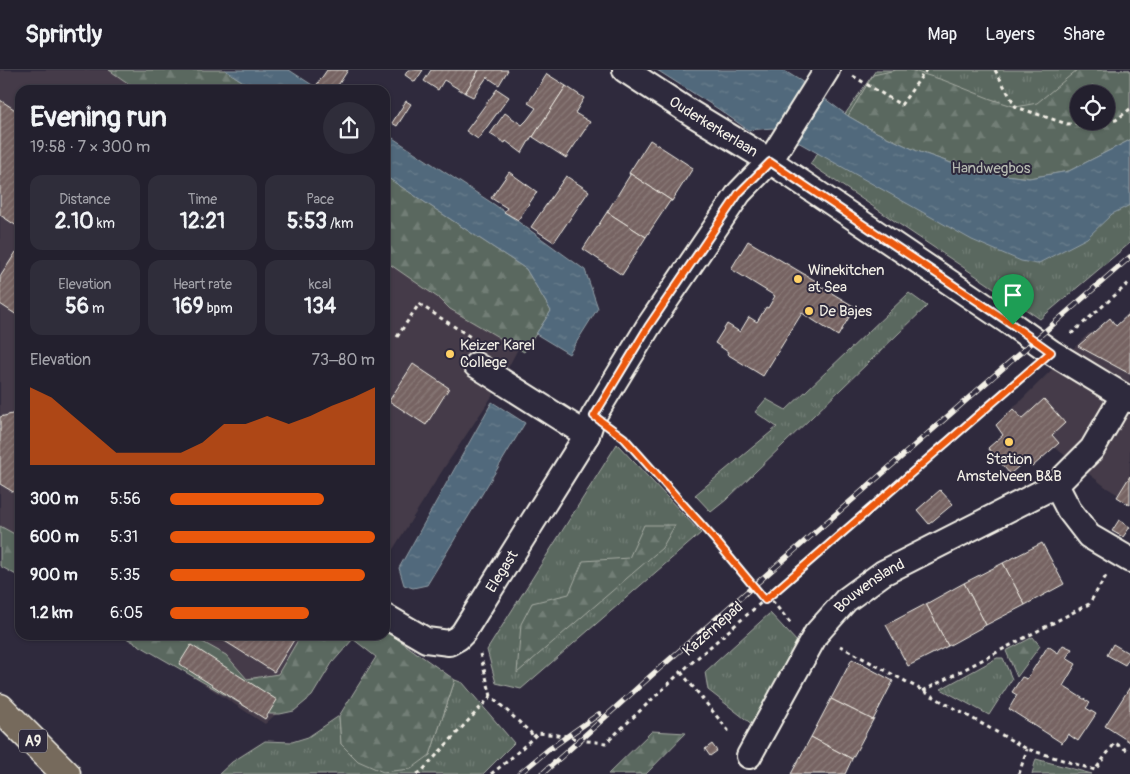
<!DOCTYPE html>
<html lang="en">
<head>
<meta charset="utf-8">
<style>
	:root { --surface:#23202e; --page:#2f2d3a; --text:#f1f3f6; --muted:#a3a3aa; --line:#403e4a; --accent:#ea580c }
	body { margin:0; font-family:Pangolin,sans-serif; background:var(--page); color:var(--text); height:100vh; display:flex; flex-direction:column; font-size:19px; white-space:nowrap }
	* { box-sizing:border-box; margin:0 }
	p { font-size:16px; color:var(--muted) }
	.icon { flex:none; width:28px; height:28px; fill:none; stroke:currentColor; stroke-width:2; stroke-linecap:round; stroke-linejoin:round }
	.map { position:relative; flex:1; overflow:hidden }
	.details { position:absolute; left:15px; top:15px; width:375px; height:555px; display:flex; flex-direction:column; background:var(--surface); border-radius:15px; box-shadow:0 1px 4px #0004,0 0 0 1px var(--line) }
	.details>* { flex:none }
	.fabs { position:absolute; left:1070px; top:15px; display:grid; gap:10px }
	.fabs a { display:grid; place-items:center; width:45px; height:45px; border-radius:50%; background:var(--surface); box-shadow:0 1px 4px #0004,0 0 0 1px var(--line); font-size:25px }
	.pin { position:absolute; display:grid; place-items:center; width:42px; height:42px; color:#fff; margin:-51px -21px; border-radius:50% 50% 50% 0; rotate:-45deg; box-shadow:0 0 5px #0007 }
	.pin .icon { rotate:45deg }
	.round { display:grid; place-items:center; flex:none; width:52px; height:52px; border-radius:26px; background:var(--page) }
	.overview { display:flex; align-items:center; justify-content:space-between; height:85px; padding:0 15px }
	h1 { font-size:28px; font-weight:700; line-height:38px }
	.metrics { display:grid; grid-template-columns:repeat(3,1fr); gap:8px; height:85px; padding:5px 15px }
	.metrics div { display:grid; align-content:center; border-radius:12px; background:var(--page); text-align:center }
	.metrics b { font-size:21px; font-weight:700 }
	.metrics small { font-size:14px; font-weight:400 }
	.metrics p { font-size:14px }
	.chart { height:140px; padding:10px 15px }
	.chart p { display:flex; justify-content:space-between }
	.chart svg { width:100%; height:90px; margin-top:5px; fill:var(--accent); opacity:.7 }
	ul { padding:0 15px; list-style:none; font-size:16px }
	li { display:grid; grid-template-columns:80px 60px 1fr; align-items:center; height:38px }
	li i { height:12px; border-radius:6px; background:var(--accent) }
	header { display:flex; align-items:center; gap:30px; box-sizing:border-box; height:70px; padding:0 25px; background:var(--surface); border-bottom:1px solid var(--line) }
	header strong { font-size:24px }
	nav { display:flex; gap:28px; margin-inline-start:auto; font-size:18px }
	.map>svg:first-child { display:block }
</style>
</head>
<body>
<header>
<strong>Sprintly</strong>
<nav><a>Map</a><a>Layers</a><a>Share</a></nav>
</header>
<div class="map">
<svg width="1130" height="704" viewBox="0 0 1130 704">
	<defs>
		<pattern id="grass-tufts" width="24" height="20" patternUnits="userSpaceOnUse" patternTransform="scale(1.25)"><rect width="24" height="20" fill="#5a685f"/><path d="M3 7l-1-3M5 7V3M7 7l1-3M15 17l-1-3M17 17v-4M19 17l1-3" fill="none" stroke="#727e76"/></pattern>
		<pattern id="forest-firs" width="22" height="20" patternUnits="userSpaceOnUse" patternTransform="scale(1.25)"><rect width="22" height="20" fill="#5a685f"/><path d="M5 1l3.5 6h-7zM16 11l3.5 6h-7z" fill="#727e76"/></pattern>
		<pattern id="water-ripples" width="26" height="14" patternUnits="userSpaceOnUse" patternTransform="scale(1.25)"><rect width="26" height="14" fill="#51697b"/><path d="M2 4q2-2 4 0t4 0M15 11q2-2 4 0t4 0" fill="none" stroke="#6b7f8e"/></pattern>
		<pattern id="building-hatch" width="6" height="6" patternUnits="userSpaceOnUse" patternTransform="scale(1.25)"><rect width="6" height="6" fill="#766362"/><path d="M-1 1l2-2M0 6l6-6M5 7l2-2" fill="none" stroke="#8a7a78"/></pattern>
	</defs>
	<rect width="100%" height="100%" fill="#2f2a3d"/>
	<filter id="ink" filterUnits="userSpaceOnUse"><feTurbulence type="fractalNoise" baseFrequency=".02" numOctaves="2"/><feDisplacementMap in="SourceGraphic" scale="10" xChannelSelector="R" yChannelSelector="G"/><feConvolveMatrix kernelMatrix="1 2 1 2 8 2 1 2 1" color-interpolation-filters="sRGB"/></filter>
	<g filter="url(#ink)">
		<g fill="#443b48">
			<polygon points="0,0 202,0 233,20 20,20 20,496 0,483"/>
			<polygon points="385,118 535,247 495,322 444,398 385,492"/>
			<polygon points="1089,263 1130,287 1130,432 1107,418 1009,342"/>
			<polygon points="128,565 339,565 306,617 265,654"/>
		</g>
		<g fill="url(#grass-tufts)" stroke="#a7aca4" fill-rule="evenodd">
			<path d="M876,0H1130V173L1040,249L810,94ZM1079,24H1106V51H1079Z"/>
			<polygon points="909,223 927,236 726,430 711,442 695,425 777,357 755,342 766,329 786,340"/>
			<polygon points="617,374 701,463 521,619 496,613 487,580"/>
			<polygon points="770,543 799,574 753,655 708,620 705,602"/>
			<polygon points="997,588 1003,588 1012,609 989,645 941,619"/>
			<polygon points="455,610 463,613 514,673 483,704 219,704 232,692 265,671 292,672 308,667 339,646 341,674 430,685"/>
			<polygon points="1036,689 1092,704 1032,704"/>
		</g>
		<g fill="url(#forest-firs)" stroke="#a7aca4" fill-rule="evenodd">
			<polygon points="109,0 225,0 256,20 138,20"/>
			<path d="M896,0H910L943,10L991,29L1016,37L1037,33L1077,0H1130V70L1069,101L1029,108L974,101L917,81L874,61L848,46L873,5ZM1079,24H1106V51H1079Z"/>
			<polygon points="385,106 526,199 551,241 524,282 450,239 440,229 385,191"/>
			<polygon points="644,455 675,455 662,478 517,603 521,554 532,533 569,524 583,491 629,488"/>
			<polygon points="0,456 20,467 20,507 0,496"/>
			<polygon points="385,562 393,566 455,610 430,685 411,699 383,702 358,691 341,674 339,646 376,587 353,569 332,593 312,626 294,641 280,644 270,644 248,638 121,565 190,565 226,585 247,609 278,604 301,565 385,565"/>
			<polygon points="1033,567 1040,576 1017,607 1006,581"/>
			<polygon points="652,661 686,663 646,704 608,704"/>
		</g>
		<g fill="url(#water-ripples)" stroke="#929fa7">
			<polygon points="225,0 289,0 320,20 256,20"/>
			<polygon points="657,0 783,0 801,11 848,46 874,61 917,81 974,101 1029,108 1069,101 1130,70 1130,135 1112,144 1087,168 1037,194 1021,191 972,170 773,58 748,60 720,40"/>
			<polygon points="385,63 495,135 585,200 598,238 569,284 536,264 551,241 526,199 385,106"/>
			<polygon points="492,332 525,353 427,515 413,518 404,515 399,498"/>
		</g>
		<g fill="url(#building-hatch)" stroke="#f4f1e8">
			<polygon points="327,0 348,0 335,20 323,20 316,16"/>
			<polygon points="408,0 423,0 415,12 405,5"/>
			<polygon points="431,0 479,0 465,23 444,10 438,20 424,11"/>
			<polygon points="479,0 508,0 499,15 487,7 473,27 465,23"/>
			<polygon points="547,4 566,16 533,67 532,66 522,83 506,71 505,73 490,64 505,43 522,55 527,50 536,38 528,33"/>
			<polygon points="566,16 584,28 575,43 590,52 566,88 533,67"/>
			<polygon points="497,19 509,27 478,69 466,61"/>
			<polygon points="0,30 20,43 20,158 0,145"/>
			<polygon points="406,31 411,34 397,56 392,53"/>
			<polygon points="650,70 693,98 672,131 629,103"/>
			<polygon points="509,102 537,122 518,150 504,142 507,138 491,128"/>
			<polygon points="629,103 672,131 670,131 646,167 607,142 630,105"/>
			<polygon points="566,106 589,121 554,172 531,157"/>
			<polygon points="607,142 646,167 622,205 583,179"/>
			<polygon points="748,171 821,214 820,216 855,237 838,266 802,243 763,306 727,284 728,282 715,273 727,254 740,262 749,247 757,252 766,237 768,238 775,226 731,199"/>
			<polygon points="16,182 20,184 20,247 0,234 0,207"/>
			<polygon points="1130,243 1130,304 1078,276 1110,248 1116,256"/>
			<polygon points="413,294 449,318 426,355 389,331"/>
			<polygon points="1044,329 1065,353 1052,365 1059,373 1032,397 1026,390 1010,404 988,378 1003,365 996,355 1013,339 1022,349"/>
			<polygon points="20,342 20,426 0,414 0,347"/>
			<polygon points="1130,406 1130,435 1117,427"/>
			<polygon points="940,420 953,434 929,454 917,440"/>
			<polygon points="1119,450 1130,457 1123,467 1112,461"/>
			<polygon points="1042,473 1064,514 1025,535 1003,493"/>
			<polygon points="1003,493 1025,535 986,555 964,513"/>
			<polygon points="964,513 986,555 948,576 926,534"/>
			<polygon points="926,534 948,576 908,596 886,555"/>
			<polygon points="215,565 297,565 274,602"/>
			<polygon points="1113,574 1130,584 1130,587 1125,595 1107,585"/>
			<polygon points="191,575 277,630 265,649 179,594"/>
			<polygon points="1063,575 1072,579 1066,588 1076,594 1063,616 1090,633 1086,638 1096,644 1078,671 1068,664 1062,673 1009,639 1017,625 1012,622 1022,607 1027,609 1048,576 1058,583"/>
			<polygon points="852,589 893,611 873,650 831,629"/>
			<polygon points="1130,617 1130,672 1105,656"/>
			<polygon points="831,629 873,650 852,689 811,667"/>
			<polygon points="811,667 852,689 845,704 791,704"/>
			<polygon points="712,674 717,681 710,686 705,679"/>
		</g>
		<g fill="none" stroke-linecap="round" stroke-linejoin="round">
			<g stroke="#f4f1e8" stroke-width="28">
				<g id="street">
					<path id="s1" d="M625,0L691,43L770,91L1013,255L1051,282L1130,330"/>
					<polyline points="476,295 587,365"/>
					<polyline points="1056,415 1069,440 1089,466 1130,490"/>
					<path id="s2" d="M385,546L426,570L449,573L458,568L463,563L587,365L593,347L648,257L739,123L770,91L827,0"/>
					<path id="s3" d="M749,686L816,564L846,530L883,503L1056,415L1092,379L1123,326"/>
				</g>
			</g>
			<g stroke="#f4f1e8" stroke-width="31">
				<polyline id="highway" points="0,638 66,704"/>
			</g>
			<g stroke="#f4f1e8" stroke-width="3" stroke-dasharray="4 4" stroke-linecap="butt">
				<polyline points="995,0 1016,37 1067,54 1098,51"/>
				<polyline points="853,6 901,35 926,0"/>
				<polyline points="1106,51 1116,50 1130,39"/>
				<polyline points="1071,264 1130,212"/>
				<polyline points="397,267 419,234 472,268"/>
				<polyline points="615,362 624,368 716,471 765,529 773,532 792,555"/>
				<polyline points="840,576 916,617 1027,679 1095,700 1115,673 1130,682"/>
				<polyline points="480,584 491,626 531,663 533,667"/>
				<polyline points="681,602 731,664"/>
				<polyline points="923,621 1089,534 1106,506"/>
				<polyline points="417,704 421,702 491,626"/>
				<polyline points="491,704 509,690 538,663 568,666 578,670 606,673 681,602 1030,300"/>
				<polyline points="1019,704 1027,679"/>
			</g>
			<use href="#street" stroke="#2f2a3d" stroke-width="24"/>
			<use href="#highway" stroke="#766a5c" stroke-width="28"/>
			<g stroke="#f4f1e8" stroke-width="5.5">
				<g id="rail">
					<polyline points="519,704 548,680 599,644"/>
					<polyline points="542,704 653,604 1130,187"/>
				</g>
			</g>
			<use href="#rail" stroke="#2f2a3d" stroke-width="4" stroke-dasharray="11" stroke-linecap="butt"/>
		</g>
	</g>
	<g fill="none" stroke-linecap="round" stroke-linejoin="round" filter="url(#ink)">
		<g stroke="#fff" stroke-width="10">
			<polygon id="route" points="770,92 1013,255 1051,282 765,530 716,471 624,368 594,346 648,257 739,123"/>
		</g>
		<use href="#route" stroke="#ea580c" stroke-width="6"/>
	</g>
	<g fill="#ffd166" stroke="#2f2a3d" stroke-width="2">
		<circle cx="798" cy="209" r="5"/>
		<circle cx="809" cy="241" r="5"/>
		<circle cx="450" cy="284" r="5"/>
		<circle cx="1009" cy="372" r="5"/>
	</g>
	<g text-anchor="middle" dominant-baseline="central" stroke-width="4" stroke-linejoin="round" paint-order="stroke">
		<rect fill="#2f2a3d" stroke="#b9b5b5" stroke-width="1" x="19" y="659.5" width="28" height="23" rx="4"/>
		<g font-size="14" font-weight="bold" fill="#f4f1e8">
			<text x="33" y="671">A9</text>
		</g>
		<g font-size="15" fill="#f4f1e8" stroke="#2f2a3d">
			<text stroke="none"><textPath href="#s1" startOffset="105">Ouderkerkerlaan</textPath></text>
			<text stroke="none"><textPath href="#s2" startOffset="161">Elegast</textPath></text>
			<text stroke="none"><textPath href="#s3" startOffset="212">Bouwensland</textPath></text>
			<text transform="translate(713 559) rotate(-41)">Kazernepad</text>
		</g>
		<g font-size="15" fill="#b6bab1" stroke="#2f2a3d">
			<text x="991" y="98">Handwegbos</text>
		</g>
		<g font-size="15" fill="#f4f1e8" stroke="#2f2a3d" text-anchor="start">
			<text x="808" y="200">Winekitchen<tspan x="808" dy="17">at Sea</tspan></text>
			<text x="819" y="241">De Bajes</text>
			<text x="460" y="275">Keizer Karel<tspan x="460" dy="17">College</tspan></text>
			<text x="1009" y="389" text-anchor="middle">Station<tspan x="1009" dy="17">Amstelveen B&amp;B</tspan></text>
		</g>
	</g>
</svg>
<div class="fabs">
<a><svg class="icon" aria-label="locate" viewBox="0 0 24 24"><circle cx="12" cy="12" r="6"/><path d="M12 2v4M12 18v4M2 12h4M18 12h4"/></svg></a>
</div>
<div class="pin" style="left:1013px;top:255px;background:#1e9e55"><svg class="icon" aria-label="arrive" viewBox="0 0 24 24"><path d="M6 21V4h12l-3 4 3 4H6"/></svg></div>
<section class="details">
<div class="overview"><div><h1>Evening run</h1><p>19:58 · 7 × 300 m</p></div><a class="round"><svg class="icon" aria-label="share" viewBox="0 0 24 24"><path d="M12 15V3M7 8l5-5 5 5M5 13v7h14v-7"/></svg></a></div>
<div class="metrics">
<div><p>Distance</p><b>2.10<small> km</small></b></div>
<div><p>Time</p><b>12:21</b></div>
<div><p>Pace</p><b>5:53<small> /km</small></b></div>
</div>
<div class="metrics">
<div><p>Elevation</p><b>56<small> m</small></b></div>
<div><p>Heart rate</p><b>169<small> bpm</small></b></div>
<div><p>kcal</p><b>134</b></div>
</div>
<div class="chart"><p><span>Elevation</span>73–80 m</p>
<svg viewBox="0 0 160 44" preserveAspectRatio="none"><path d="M0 44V6L10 11L20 20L30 29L40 38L50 38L60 38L70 38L80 33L90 24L100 24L110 20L120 24L130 20L140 15L150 11L160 6V44z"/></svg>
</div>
<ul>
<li><b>300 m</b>5:56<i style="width:75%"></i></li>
<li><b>600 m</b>5:31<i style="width:100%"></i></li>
<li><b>900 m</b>5:35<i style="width:95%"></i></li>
<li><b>1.2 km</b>6:05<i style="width:68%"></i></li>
</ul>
</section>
</div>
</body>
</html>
